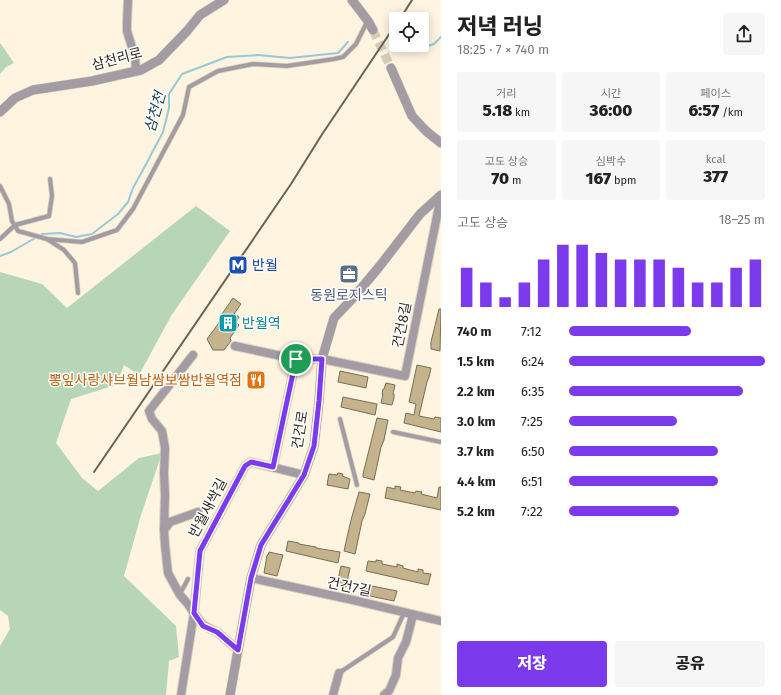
<!DOCTYPE html>
<html lang="ko">
<head>
<meta charset="utf-8">
<style>
	:root { --surface:#fff; --page:#f6f6f6; --text:#222; --muted:#767676; --accent:#7c3aed }
	body { margin:0; font-family:"Fira Sans","Noto Sans KR",sans-serif; background:var(--page); color:var(--text); height:100vh; display:flex; flex-direction:column; font-size:15px; white-space:nowrap }
	* { box-sizing:border-box; margin:0 }
	p { font-size:13px; color:var(--muted) }
	.icon { flex:none; width:22px; height:22px; fill:none; stroke:currentColor; stroke-width:2; stroke-linecap:round; stroke-linejoin:round }
	.map { position:relative; flex:1; overflow:hidden }
	.side { display:flex; flex-direction:column; background:var(--surface); width:340px }
	.side>* { flex:none }
	.buttons { position:absolute; left:389px; top:12px; display:grid; gap:8px }
	.buttons a { display:grid; place-items:center; width:40px; height:40px; border-radius:4px; background:var(--surface); box-shadow:0 2px 10px #0003; font-size:20px }
	.pin { position:absolute; display:grid; place-items:center; width:34px; height:34px; color:#fff; margin:-17px; border:2px solid #fff; border-radius:50%; box-shadow:0 1px 4px #0007 }
	.round { display:grid; place-items:center; flex:none; width:42px; height:42px; border-radius:4px; background:var(--page) }
	.summary { display:flex; align-items:center; justify-content:space-between; height:68px; padding:0 16px }
	h1 { font-size:22px; font-weight:800; line-height:30px }
	.figures { display:grid; grid-template-columns:repeat(3,1fr); gap:6px; height:68px; padding:4px 16px }
	.figures div { display:grid; align-content:center; border-radius:4px; background:var(--page); text-align:center }
	.figures b { font-size:17px; font-weight:800 }
	.figures small { font-size:11px; font-weight:400 }
	.figures p { font-size:11px }
	.chart { height:112px; padding:8px 16px }
	.chart p { display:flex; justify-content:space-between }
	.chart svg { width:100%; height:72px; margin-top:4px; stroke:var(--accent); stroke-width:6 }
	.primary-button { display:flex; gap:8px; margin-top:auto; padding:8px 16px }
	.primary-button a { flex:1; height:46px; border-radius:4px; background:var(--accent); color:#fff; font-size:16px; font-weight:800; line-height:46px; text-align:center }
	.primary-button a+a { background:var(--page); color:var(--text) }
	ul { padding:0 16px; list-style:none; font-size:13px }
	li { display:grid; grid-template-columns:64px 48px 1fr; align-items:center; height:30px }
	li i { height:10px; border-radius:5px; background:var(--accent) }
	main { display:flex; flex:1; min-height:0 }
	.map>svg:first-child { display:block }
</style>
</head>
<body>
<main>
<div class="map">
<svg width="441" height="695" viewBox="0 0 441 695">
	<rect width="100%" height="100%" fill="#fef4df"/>
	<g fill="#b7d6b8">
		<polygon points="0,44 1,44 14,63 6,67 0,74"/>
		<polygon points="196,206 230,231 171,316 139,375 124,365 116,385 71,399 56,443 82,478 98,491 139,458 162,453 141,515 124,576 176,626 179,657 169,661 166,695 0,695 0,646 10,629 8,616 0,610 0,272 42,284 67,308"/>
	</g>
	<g fill="none" stroke-linecap="round" stroke-linejoin="round">
		<g stroke="#98c9d6" stroke-width="2">
			<polyline points="419,49 434,44 441,37"/>
			<polyline points="0,256 11,252 42,234 60,233 76,237 92,234 118,214 128,202 133,188 144,168 163,132 169,108 169,94 182,74 227,57 258,55 290,58 338,53 348,42"/>
		</g>
	</g>
	<g fill="#c5b38d" stroke="#786d56">
		<polygon points="233,298 241,304 234,314 239,317 236,322 239,325 230,338 231,341 224,350 213,350 207,339 224,316 222,314"/>
		<polygon points="439,309 441,309 440,351 431,349 431,342"/>
		<polygon points="417,365 431,368 429,377 427,382 419,416 434,419 435,417 441,418 441,432 404,423 406,413 414,415 416,404 409,402"/>
		<polygon points="340,371 368,377 366,388 338,382"/>
		<polygon points="386,383 395,385 393,394 394,394 394,398 392,405 381,403 383,394 382,394 383,389 384,389"/>
		<polygon points="343,397 377,404 375,415 341,407"/>
		<polygon points="377,418 388,420 384,440 381,447 374,480 363,477 363,474"/>
		<polygon points="338,473 343,474 342,476 350,479 348,489 327,485 329,474 337,475"/>
		<polygon points="395,486 401,487 400,490 415,493 416,491 422,492 421,494 437,498 439,487 441,487 441,510 385,498 387,487 395,489"/>
		<polygon points="359,492 370,494 365,514 362,521 355,554 344,551 351,520"/>
		<polygon points="288,541 299,543 299,544 316,547 316,548 340,552 338,563 286,551"/>
		<polygon points="269,552 283,555 277,576 264,573 267,555 268,555"/>
		<polygon points="376,560 382,561 382,564 397,567 397,564 403,566 403,568 418,572 418,569 423,570 423,573 431,574 428,585 366,571 368,561 376,562"/>
		<polygon points="341,566 350,568 346,587 337,585"/>
		<polygon points="367,585 397,591 394,601 365,595"/>
	</g>
	<g fill="none" stroke-linecap="round" stroke-linejoin="round">
		<polyline stroke="#d5ccb9" stroke-width="9" stroke-dasharray="9 4.5" stroke-linecap="butt" points="373,30 391,68"/>
		<g stroke="#d9d0bd" stroke-width="5.5">
			<g id="service">
				<polyline points="0,186 9,204 12,221 18,231 47,239 82,242 117,230 133,209 183,115 189,87 218,71 253,64 287,66 334,59 343,57 356,44 367,22"/>
				<polyline points="0,239 15,225 49,216 52,196 50,179"/>
				<polyline points="47,239 64,250 75,263 78,293"/>
				<polyline points="340,419 357,485"/>
				<polyline points="393,432 441,442"/>
				<polyline points="180,594 188,579"/>
				<polyline points="339,673 393,637 404,613"/>
			</g>
		</g>
		<g stroke="#d9d0bd" stroke-width="10">
			<g id="minor">
				<polyline points="128,0 127,23 127,31 135,57 136,71"/>
				<polyline points="235,346 296,359 322,359 405,376 441,196"/>
				<polyline points="193,355 149,411 152,419 162,431 165,448 164,473 165,495 164,530 165,545 168,573 180,595 187,603 194,613 203,625 217,632 238,650"/>
				<polyline points="273,467 296,359"/>
				<polyline points="164,530 170,522 198,512"/>
				<polyline points="251,578 353,600 441,621"/>
				<polyline points="181,695 194,613 200,551 245,466 251,462 304,475"/>
				<polyline points="333,695 339,673"/>
				<polyline points="384,695 389,691 396,675 398,658 406,642 413,615"/>
			</g>
		</g>
		<g stroke="#d9d0bd" stroke-width="10">
			<g id="tertiary">
				<polyline points="352,0 368,21 373,30"/>
				<polyline points="391,68 412,116 426,131 441,143"/>
				<polyline points="0,112 15,98 33,90 92,81 141,70 159,60 187,31 200,15 224,0"/>
				<polyline points="230,695 238,650 251,578 261,545 304,475 314,446 319,401 322,359 334,318 354,297 379,267 420,214 441,195"/>
			</g>
		</g>
		<use href="#service" stroke="#a49ca5" stroke-width="4"/>
		<use href="#minor" stroke="#a49ca5" stroke-width="8"/>
		<use href="#tertiary" stroke="#a49ca5" stroke-width="9"/>
		<g stroke="#686255" stroke-width="2">
			<polyline points="400,19 412,0"/>
			<polyline points="94,472 291,184 321,136 396,24"/>
		</g>
	</g>
	<g fill="none" stroke-linecap="round" stroke-linejoin="round">
		<g stroke="#fff" stroke-width="8">
			<polygon id="route" points="296,359 322,359 319,401 314,446 304,475 261,545 251,578 238,650 217,632 203,626 194,613 200,551 245,466 251,462 273,467"/>
		</g>
		<use href="#route" stroke="#7c3aed" stroke-width="5"/>
	</g>
	<defs>
		<g id="metro-square" transform="scale(1)"><rect x="-9" y="-9" width="18" height="18" rx="4" fill="#1a4fb4" stroke="#fff"/><path d="M-5.5 5V-5H-3L0 0L3-5H5.5V5H3V-.5L0 4L-3-.5V5Z" fill="#fff"/></g>
		<g id="office-square" transform="scale(1)"><rect x="-9" y="-9" width="18" height="18" rx="4" fill="#5c6f8a" stroke="#fff"/><path d="M-6-3h4V-5.5h4V-3h4V5H-6ZM-1-4.5V-3h2v-1.5ZM-6 0V1H6V0Z" fill="#fff"/></g>
		<g id="building-square" transform="scale(1)"><rect x="-9" y="-9" width="18" height="18" rx="4" fill="#0f9aa8" stroke="#fff"/><path d="M-4-6H4V6H1V3H-1V6H-4ZM-2.5-4.3h1.7v1.8h-1.7ZM.8-4.3h1.7v1.8H.8ZM-2.5-1h1.7V.8h-1.7ZM.8-1h1.7V.8H.8Z" fill="#fff"/></g>
		<g id="restaurant-square" transform="scale(1)"><rect x="-9" y="-9" width="18" height="18" rx="4" fill="#e8710a" stroke="#fff"/><path d="M-5-6h1v4h1v-4h1v4h1v-4h1v5L-1.5 .5V6h-2V.5L-5-1ZM5-6V6H3V1.5H1.5Q1.5-4 5-6Z" fill="#fff"/></g>
	</defs>
	<g fill-rule="evenodd">
		<use href="#metro-square" x="238" y="265"/>
		<use href="#office-square" x="349" y="274"/>
		<use href="#building-square" x="228" y="323"/>
		<use href="#restaurant-square" x="256" y="380"/>
	</g>
	<g text-anchor="middle" dominant-baseline="central" stroke-width="3" stroke-linejoin="round" paint-order="stroke">
		<g font-size="14" fill="#302b21" stroke="#fff">
			<text transform="translate(117 59) rotate(-15)">삼천리로</text>
			<text transform="translate(402 325) rotate(-79)">건건8길</text>
			<text transform="translate(300 430) rotate(-81)">건건로</text>
			<text transform="translate(208 508) rotate(-62)">반월새싹길</text>
			<text transform="translate(349 587) rotate(12)">건건7길</text>
		</g>
		<g font-size="14" fill="#164399" stroke="#fff" text-anchor="start">
			<text x="252" y="265">반월</text>
		</g>
		<g font-size="14" fill="#4e5e75" stroke="#fff">
			<text x="349" y="295">동원로지스틱</text>
		</g>
		<g font-size="14" fill="#0d838f" stroke="#fff" text-anchor="start">
			<text x="242" y="323">반월역</text>
		</g>
		<g font-size="14" fill="#c56008" stroke="#fff" text-anchor="end">
			<text x="242" y="380">뽕잎사랑샤브월남쌈보쌈반월역점</text>
		</g>
		<g font-size="15" font-style="italic" fill="#19454f" stroke="#fff">
			<text transform="translate(155 112) rotate(-74)">삼천천</text>
		</g>
	</g>
</svg>
<div class="buttons">
<a><svg class="icon" aria-label="locate" viewBox="0 0 24 24"><circle cx="12" cy="12" r="6"/><path d="M12 2v4M12 18v4M2 12h4M18 12h4"/></svg></a>
</div>
<div class="pin" style="left:296px;top:359px;background:#1e9e55"><svg class="icon" aria-label="arrive" viewBox="0 0 24 24"><path d="M6 21V4h12l-3 4 3 4H6"/></svg></div>
</div>
<section class="side">
<div class="summary"><div><h1>저녁 러닝</h1><p>18:25 · 7 × 740 m</p></div><a class="round"><svg class="icon" aria-label="share" viewBox="0 0 24 24"><path d="M12 15V3M7 8l5-5 5 5M5 13v7h14v-7"/></svg></a></div>
<div class="figures">
<div><p>거리</p><b>5.18<small> km</small></b></div>
<div><p>시간</p><b>36:00</b></div>
<div><p>페이스</p><b>6:57<small> /km</small></b></div>
</div>
<div class="figures">
<div><p>고도 상승</p><b>70<small> m</small></b></div>
<div><p>심박수</p><b>167<small> bpm</small></b></div>
<div><p>kcal</p><b>377</b></div>
</div>
<div class="chart"><p><span>고도 상승</span>18–25 m</p>
<svg viewBox="0 0 160 44" preserveAspectRatio="none"><path d="M5 44V20M15 44V29M25 44V38M35 44V29M45 44V15M55 44V6M65 44V6M75 44V11M85 44V15M95 44V15M105 44V15M115 44V20M125 44V29M135 44V29M145 44V20M155 44V15"/></svg>
</div>
<ul>
<li><b>740 m</b>7:12<i style="width:62%"></i></li>
<li><b>1.5 km</b>6:24<i style="width:100%"></i></li>
<li><b>2.2 km</b>6:35<i style="width:89%"></i></li>
<li><b>3.0 km</b>7:25<i style="width:55%"></i></li>
<li><b>3.7 km</b>6:50<i style="width:76%"></i></li>
<li><b>4.4 km</b>6:51<i style="width:76%"></i></li>
<li><b>5.2 km</b>7:22<i style="width:56%"></i></li>
</ul>
<div class="primary-button"><a>저장</a><a>공유</a></div>
</section>
</main>
</body>
</html>
